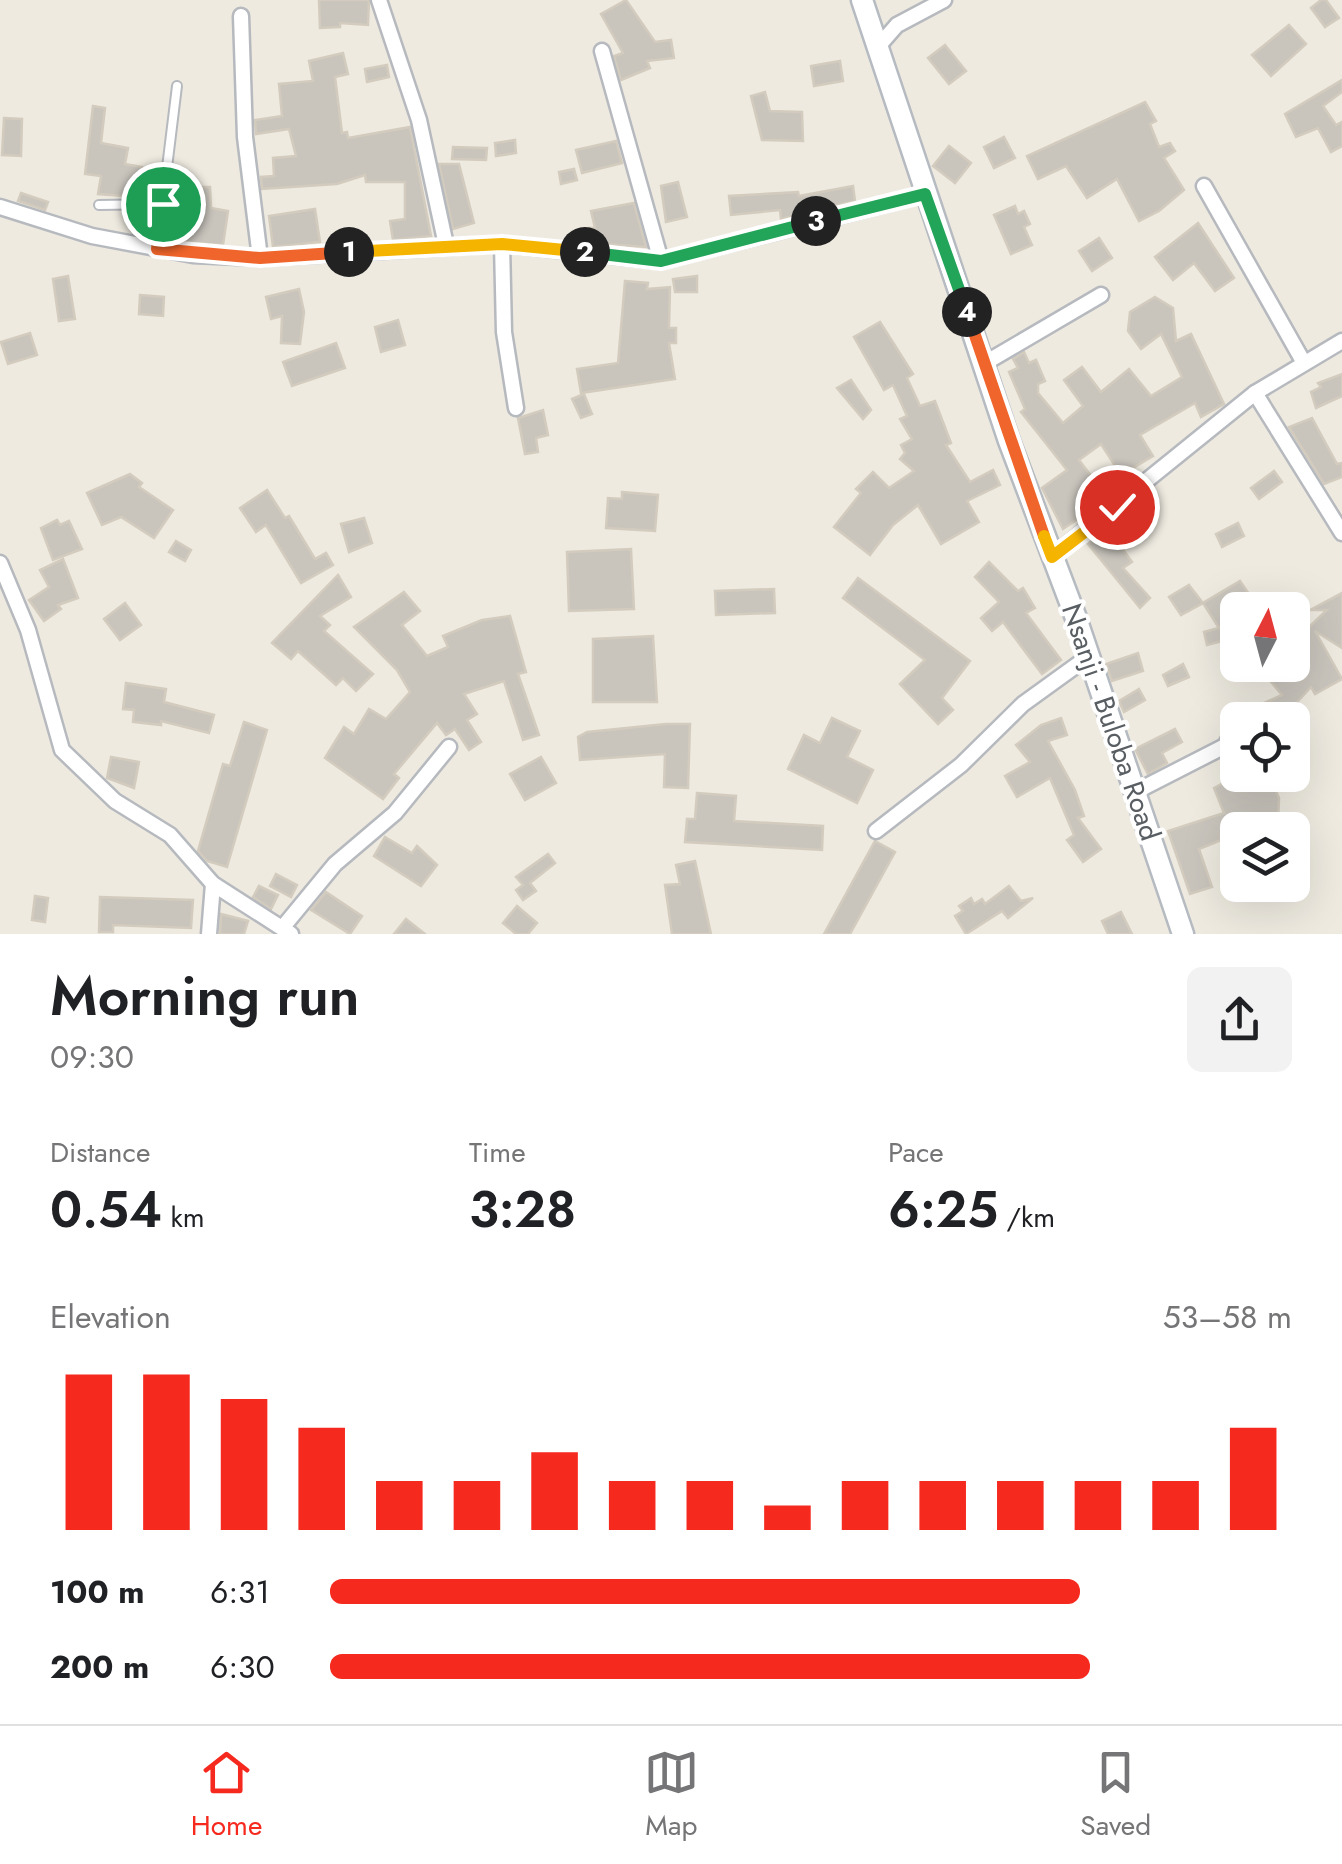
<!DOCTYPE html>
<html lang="en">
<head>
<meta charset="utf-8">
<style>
	:root { --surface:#fff; --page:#f2f2f2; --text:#202124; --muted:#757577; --line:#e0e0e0; --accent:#f6291e }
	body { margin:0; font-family:Jost,sans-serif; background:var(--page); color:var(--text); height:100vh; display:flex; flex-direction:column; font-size:38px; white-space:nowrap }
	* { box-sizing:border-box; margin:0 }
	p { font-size:32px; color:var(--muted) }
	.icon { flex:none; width:55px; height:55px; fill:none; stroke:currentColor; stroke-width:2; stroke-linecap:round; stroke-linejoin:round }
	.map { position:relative; height:934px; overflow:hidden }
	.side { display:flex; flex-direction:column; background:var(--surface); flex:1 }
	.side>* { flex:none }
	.needle { width:65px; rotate:6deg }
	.controls { position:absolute; left:1220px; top:592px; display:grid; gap:20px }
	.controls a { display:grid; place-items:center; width:90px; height:90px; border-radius:15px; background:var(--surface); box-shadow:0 10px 40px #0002; font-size:50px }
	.pin { position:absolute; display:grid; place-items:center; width:85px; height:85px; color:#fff; margin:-42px; border:5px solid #fff; border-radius:50%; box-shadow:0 2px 10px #0007 }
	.km { position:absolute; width:50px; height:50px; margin:-25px; border-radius:50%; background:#222; color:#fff; font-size:28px; line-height:50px; text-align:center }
	.round { display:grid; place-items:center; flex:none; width:105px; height:105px; border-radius:15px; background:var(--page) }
	.head { display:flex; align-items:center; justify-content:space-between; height:170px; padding:0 50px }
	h1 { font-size:55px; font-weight:600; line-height:75px }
	.metrics { display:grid; grid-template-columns:repeat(3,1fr); gap:15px; height:170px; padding:10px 50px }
	.metrics div { display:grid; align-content:center }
	.metrics b { font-size:50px; font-weight:600 }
	.metrics small { font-size:28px; font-weight:400 }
	.metrics p { font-size:28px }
	.chart { height:280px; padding:20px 50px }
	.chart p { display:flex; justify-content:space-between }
	.chart svg { width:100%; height:180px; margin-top:10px; stroke:var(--accent); stroke-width:6 }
	ul { padding:0 50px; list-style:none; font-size:32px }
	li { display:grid; grid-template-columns:160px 120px 1fr; align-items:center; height:75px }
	li i { height:25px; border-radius:12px; background:var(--accent) }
	.tab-bar { display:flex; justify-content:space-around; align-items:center; height:140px; border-top:2px solid var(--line); background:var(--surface); font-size:28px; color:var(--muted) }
	.tab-bar a { display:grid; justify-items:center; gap:5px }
	.tab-bar .on { color:var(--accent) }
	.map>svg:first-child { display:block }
</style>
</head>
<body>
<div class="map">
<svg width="1342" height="934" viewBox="0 0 1342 934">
	<rect width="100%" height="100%" fill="#eeeae0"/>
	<g fill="#c9c5bd" stroke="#d3ccbe" stroke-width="2.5">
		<polygon points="319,0 369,0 368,25 340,23 340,27 320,28"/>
		<polygon points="626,0 655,42 671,40 674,58 647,61 650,68 621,80 614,56 623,53 601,14"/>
		<polygon points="1321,0 1326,0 1339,18 1325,27 1311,8"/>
		<polygon points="1289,25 1306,44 1271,76 1252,55"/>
		<polygon points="945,45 966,71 949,84 928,58"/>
		<polygon points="343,53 348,74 335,77 342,133 347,132 348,138 410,127 431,236 393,240 390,221 405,219 405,182 366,182 365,175 337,184 262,189 261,177 274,176 273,158 296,156 289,129 256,134 255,120 282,116 279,84 313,81 309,61"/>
		<polygon points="840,61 843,81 814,86 811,66"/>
		<polygon points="387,65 389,77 367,82 365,69"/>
		<polygon points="1342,80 1342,92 1323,106 1336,125 1342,122 1342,146 1331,152 1318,128 1296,137 1285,114"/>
		<polygon points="765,92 770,111 802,112 803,141 762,140 751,96"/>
		<polygon points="1145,102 1156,121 1150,124 1159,147 1170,143 1175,151 1164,158 1184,190 1159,211 1139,221 1117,179 1087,198 1066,166 1038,179 1027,156"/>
		<polygon points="93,106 105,108 101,143 128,148 125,164 142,167 137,197 98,194 101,176 85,174"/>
		<polygon points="4,118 22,119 21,156 2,155"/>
		<polygon points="1004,137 1015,158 994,168 984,147"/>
		<polygon points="515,140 516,153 496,156 495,143"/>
		<polygon points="616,141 622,163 582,173 576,150"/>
		<polygon points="949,146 971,163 955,183 933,166"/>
		<polygon points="453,147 487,148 486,160 452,159"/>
		<polygon points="439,164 459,164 474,223 453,229"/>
		<polygon points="574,169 577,180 561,184 559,172"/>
		<polygon points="678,182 687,217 666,222 661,186"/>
		<polygon points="853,186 855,201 781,219 780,210 731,215 729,196 798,192 799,196"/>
		<polygon points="180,187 210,187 211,208 228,211 223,245 181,242"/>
		<polygon points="21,193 48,202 45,210 18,201"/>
		<polygon points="634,203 646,247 590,243 589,228 595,228 591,211"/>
		<polygon points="1015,206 1018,214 1024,211 1030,224 1024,227 1032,245 1011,254 994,215"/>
		<polygon points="315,209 320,242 273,247 269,216"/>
		<polygon points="1198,223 1234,278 1215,291 1194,263 1173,280 1155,257"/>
		<polygon points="1099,238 1112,258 1092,271 1079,251"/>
		<polygon points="68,276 75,319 59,321 53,279"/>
		<polygon points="697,276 697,292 675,292 673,279"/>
		<polygon points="625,281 648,283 647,289 670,287 669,328 676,328 676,343 669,343 675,379 581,393 577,369 618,363"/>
		<polygon points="299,289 304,312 300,344 281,343 282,316 271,319 266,297"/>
		<polygon points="140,295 164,297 163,316 139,314"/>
		<polygon points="1155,297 1173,308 1176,341 1191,334 1224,404 1201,417 1195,403 1140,435 1153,456 1121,475 1101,444 1079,460 1108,498 1063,529 1042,488 1067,470 1021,412 1025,409 1009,372 1018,368 1013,359 1024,352 1029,363 1036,360 1045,381 1038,384 1038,393 1063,423 1083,406 1064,380 1082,367 1101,392 1129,369 1151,396 1182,377 1161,334 1141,349 1128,331 1130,312"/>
		<polygon points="398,320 405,345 381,352 375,327"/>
		<polygon points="880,322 913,374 907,378 920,406 935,401 951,443 946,445 970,482 993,470 1000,485 967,501 979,522 941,544 918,505 893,525 870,555 834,527 861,493 856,489 873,472 889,488 914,471 900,459 905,453 901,445 912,439 900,419 907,416 893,385 884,390 854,337"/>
		<polygon points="30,333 37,355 8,364 1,342"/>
		<polygon points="336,343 345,368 292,386 283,362"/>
		<polygon points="1342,374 1342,396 1316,408 1311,392 1321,387 1318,383"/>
		<polygon points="851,380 871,410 863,419 837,388"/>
		<polygon points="584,394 592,414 581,418 572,399"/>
		<polygon points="543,410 548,435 536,438 538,452 525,454 518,418"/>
		<polygon points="1312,418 1337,464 1342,463 1342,477 1324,484 1289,427"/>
		<polygon points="1274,471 1282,482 1259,499 1251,488"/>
		<polygon points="130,474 142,483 139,487 173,510 154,538 121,517 102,525 87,493"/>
		<polygon points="267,490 285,518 289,516 315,559 326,553 333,565 301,583 266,525 256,532 240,508"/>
		<polygon points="622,492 658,495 655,531 606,528 608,498 622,499"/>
		<polygon points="364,518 372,543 349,552 341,524"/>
		<polygon points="57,520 60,525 69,521 82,549 53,560 41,528"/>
		<polygon points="1238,523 1244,536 1222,547 1216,534"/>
		<polygon points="1108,529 1132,562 1123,568 1150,598 1140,608 1088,544"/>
		<polygon points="176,541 191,550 185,561 169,552"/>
		<polygon points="631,549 634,609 569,611 567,552"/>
		<polygon points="63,559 78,598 58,605 61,609 44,621 29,600 49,587 40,570"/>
		<polygon points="989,562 1018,591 1023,588 1035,608 1026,613 1061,660 1042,674 1003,622 992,631 981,618 999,602 975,577"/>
		<polygon points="338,575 351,597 320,616 330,625 324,631 373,674 356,691 343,678 336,685 298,651 291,659 272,643"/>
		<polygon points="858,578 970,661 942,698 953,710 938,724 900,684 925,660 843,598"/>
		<polygon points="1240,581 1260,610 1234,610 1238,637 1207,645 1204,632 1219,628 1203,603"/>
		<polygon points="1189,585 1203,603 1181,615 1169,597"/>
		<polygon points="774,589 775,613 716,615 715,591"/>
		<polygon points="404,592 420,611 402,625 427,656 448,647 443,636 482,620 510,616 526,672 518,674 539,735 523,740 504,681 464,694 477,714 467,720 481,742 469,750 455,729 446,735 437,723 394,774 399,778 383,799 325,758 344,727 354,734 369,709 386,719 410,692 397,670 354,627"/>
		<polygon points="1342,593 1342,648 1315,631 1342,679 1315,694 1311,687 1289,711 1292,720 1248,720 1246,716 1257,706 1282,695 1257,665 1292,665 1292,643 1327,610 1310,610"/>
		<polygon points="125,603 141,625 120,640 104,619"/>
		<polygon points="653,636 657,702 593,702 593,639"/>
		<polygon points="1138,653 1143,671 1112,681 1106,664"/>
		<polygon points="1183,664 1189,677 1168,686 1163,675"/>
		<polygon points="126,683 166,689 164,702 214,715 209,733 161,721 161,725 133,722 134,710 123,709"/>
		<polygon points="1139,689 1145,700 1124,712 1119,701"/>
		<polygon points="832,718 860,731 847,757 873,770 857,803 788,769 804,735 820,743"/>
		<polygon points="1061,718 1067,735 1048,741 1075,790 1084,816 1078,818 1101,849 1083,862 1067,840 1074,835 1050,778 1017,797 1005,776 1030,762 1016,745 1041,725"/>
		<polygon points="244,722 267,730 227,867 207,861 198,851 223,764 230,766"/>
		<polygon points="666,724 690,724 688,788 664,787 665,754 580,760 578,737 587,732"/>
		<polygon points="1175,729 1182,742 1162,753 1167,763 1148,774 1135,749"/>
		<polygon points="111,757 139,762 134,788 107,778"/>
		<polygon points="541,757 556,783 525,800 510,774"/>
		<polygon points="1238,775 1269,775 1279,798 1278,820 1229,832 1231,836 1199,849 1212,887 1190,894 1168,831 1224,813 1214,788"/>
		<polygon points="697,793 736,796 734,821 823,826 822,850 685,842 687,819 695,819"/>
		<polygon points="385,837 412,853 417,846 437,865 421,886 374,856"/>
		<polygon points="875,841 895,852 850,934 824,934"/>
		<polygon points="548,854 555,863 530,883 536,891 523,900 516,890 523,885 516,877"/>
		<polygon points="695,861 711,934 672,934 665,885 680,884 676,865"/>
		<polygon points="276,874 297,885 291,897 270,886"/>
		<polygon points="259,886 278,895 271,909 253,897"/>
		<polygon points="1009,886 1021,901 1033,898 1008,918 1002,911 966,934 955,916 963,911 959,906 971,898 974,904 982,899 985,904"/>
		<polygon points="326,892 362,916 350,934 311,910"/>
		<polygon points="35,896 48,898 45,922 32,920"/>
		<polygon points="100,897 193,900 191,928 113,925 113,932 99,932"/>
		<polygon points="517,906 537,923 528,934 516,934 503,923"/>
		<polygon points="1121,912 1132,934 1108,934 1102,921"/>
		<polygon points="221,914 248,921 244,934 220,934"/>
		<polygon points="406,919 425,934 394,934"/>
	</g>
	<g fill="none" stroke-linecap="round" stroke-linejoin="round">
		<g stroke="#b6b9be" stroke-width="12">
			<g id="lane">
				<polyline points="99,205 163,204"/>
				<polyline points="157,249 177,86"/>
			</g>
		</g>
		<g stroke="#b6b9be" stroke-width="19">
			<g id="street">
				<polyline points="379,0 419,120 446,245"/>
				<polyline points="241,16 245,137 260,258"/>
				<polyline points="876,49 897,25 944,0"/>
				<polyline points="602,51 661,261"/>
				<polyline points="1204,186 1304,363"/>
				<polyline points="0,207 92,236 193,255 260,258 502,244 661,261 925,194"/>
				<polyline points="502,244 504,332 516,408"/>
				<polyline points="985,363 1101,295"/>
				<polyline points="1255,393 1342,533"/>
				<polyline points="1052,557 1255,393 1342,341"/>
				<polyline points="0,563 28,630 62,750 115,801 170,835 213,884 291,934"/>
				<polyline points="1135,792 1225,746 1238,723"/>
				<polyline points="876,831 961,765 1023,704 1088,657"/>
				<polyline points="283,927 335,864 395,813 449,747"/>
				<polyline points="209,934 213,884"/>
			</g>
		</g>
		<g stroke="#b6bbc1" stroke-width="25">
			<polyline id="secondary" points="862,0 1009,441 1076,618 1183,934"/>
		</g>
		<use href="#lane" stroke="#fff" stroke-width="8"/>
		<use href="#street" stroke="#fff" stroke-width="14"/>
		<use href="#secondary" stroke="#fff" stroke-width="20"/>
	</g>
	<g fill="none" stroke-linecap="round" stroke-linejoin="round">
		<g stroke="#fff" stroke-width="20">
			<polyline id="split-1" points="163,204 157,249 260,258 349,252"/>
		</g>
		<g stroke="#fff" stroke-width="20">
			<polyline id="split-2" points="349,252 502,244 585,252"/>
		</g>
		<g stroke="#fff" stroke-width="20">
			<polyline id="split-3" points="585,252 661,261 816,221"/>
		</g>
		<g stroke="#fff" stroke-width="20">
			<polyline id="split-4" points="816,221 925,194 967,312"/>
		</g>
		<g stroke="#fff" stroke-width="20">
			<polyline id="split-5" points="967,312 1044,536"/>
		</g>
		<g stroke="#fff" stroke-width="20">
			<polyline id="split-6" points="1044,536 1052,557 1117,507"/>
		</g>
		<use href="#split-1" stroke="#f0652b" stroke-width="12"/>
		<use href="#split-2" stroke="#f5b400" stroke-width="12"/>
		<use href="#split-3" stroke="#22a559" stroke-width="12"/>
		<use href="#split-4" stroke="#22a559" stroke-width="12"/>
		<use href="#split-5" stroke="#f0652b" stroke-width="12"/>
		<use href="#split-6" stroke="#f5b400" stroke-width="12"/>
	</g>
	<g text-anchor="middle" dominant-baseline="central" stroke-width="8" stroke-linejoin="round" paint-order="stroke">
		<g font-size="28" fill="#595e63" stroke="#fff">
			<text transform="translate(1111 722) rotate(71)">Nsanji - Buloba Road</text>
		</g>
	</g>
</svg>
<div class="controls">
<a><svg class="needle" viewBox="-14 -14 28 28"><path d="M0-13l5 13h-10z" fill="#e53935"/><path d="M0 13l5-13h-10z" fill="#757577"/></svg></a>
<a><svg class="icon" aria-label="locate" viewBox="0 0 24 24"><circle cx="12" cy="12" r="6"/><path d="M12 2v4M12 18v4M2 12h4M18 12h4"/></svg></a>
<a><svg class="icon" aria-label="layers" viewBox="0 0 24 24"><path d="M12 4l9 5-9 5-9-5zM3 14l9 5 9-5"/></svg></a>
</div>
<div class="pin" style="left:163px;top:204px;background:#1e9e55"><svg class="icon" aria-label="arrive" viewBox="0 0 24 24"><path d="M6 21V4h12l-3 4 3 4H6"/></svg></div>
<div class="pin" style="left:1117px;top:507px;background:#d93025"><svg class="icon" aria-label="check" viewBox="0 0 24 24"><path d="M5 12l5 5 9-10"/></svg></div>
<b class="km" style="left:349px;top:252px">1</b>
<b class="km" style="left:585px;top:252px">2</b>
<b class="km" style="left:816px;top:221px">3</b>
<b class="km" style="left:967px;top:312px">4</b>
</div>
<section class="side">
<div class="head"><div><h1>Morning run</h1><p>09:30</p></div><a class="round"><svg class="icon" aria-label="share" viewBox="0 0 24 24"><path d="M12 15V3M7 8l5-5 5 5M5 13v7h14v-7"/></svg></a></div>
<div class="metrics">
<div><p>Distance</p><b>0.54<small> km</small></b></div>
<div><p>Time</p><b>3:28</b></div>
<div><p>Pace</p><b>6:25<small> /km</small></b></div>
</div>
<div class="chart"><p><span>Elevation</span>53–58 m</p>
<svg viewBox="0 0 160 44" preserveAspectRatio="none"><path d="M5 44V6M15 44V6M25 44V12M35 44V19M45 44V32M55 44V32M65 44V25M75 44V32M85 44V32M95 44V38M105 44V32M115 44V32M125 44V32M135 44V32M145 44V32M155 44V19"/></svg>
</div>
<ul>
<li><b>100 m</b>6:31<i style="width:78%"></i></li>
<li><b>200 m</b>6:30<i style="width:79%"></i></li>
</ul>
</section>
<nav class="tab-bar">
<a class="on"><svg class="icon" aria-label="home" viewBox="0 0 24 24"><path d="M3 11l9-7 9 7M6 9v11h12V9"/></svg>Home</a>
<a><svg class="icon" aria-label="map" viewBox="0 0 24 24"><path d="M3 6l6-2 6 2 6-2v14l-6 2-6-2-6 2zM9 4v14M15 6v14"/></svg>Map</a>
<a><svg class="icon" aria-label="saved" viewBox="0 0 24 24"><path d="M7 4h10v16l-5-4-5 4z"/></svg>Saved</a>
</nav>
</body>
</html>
